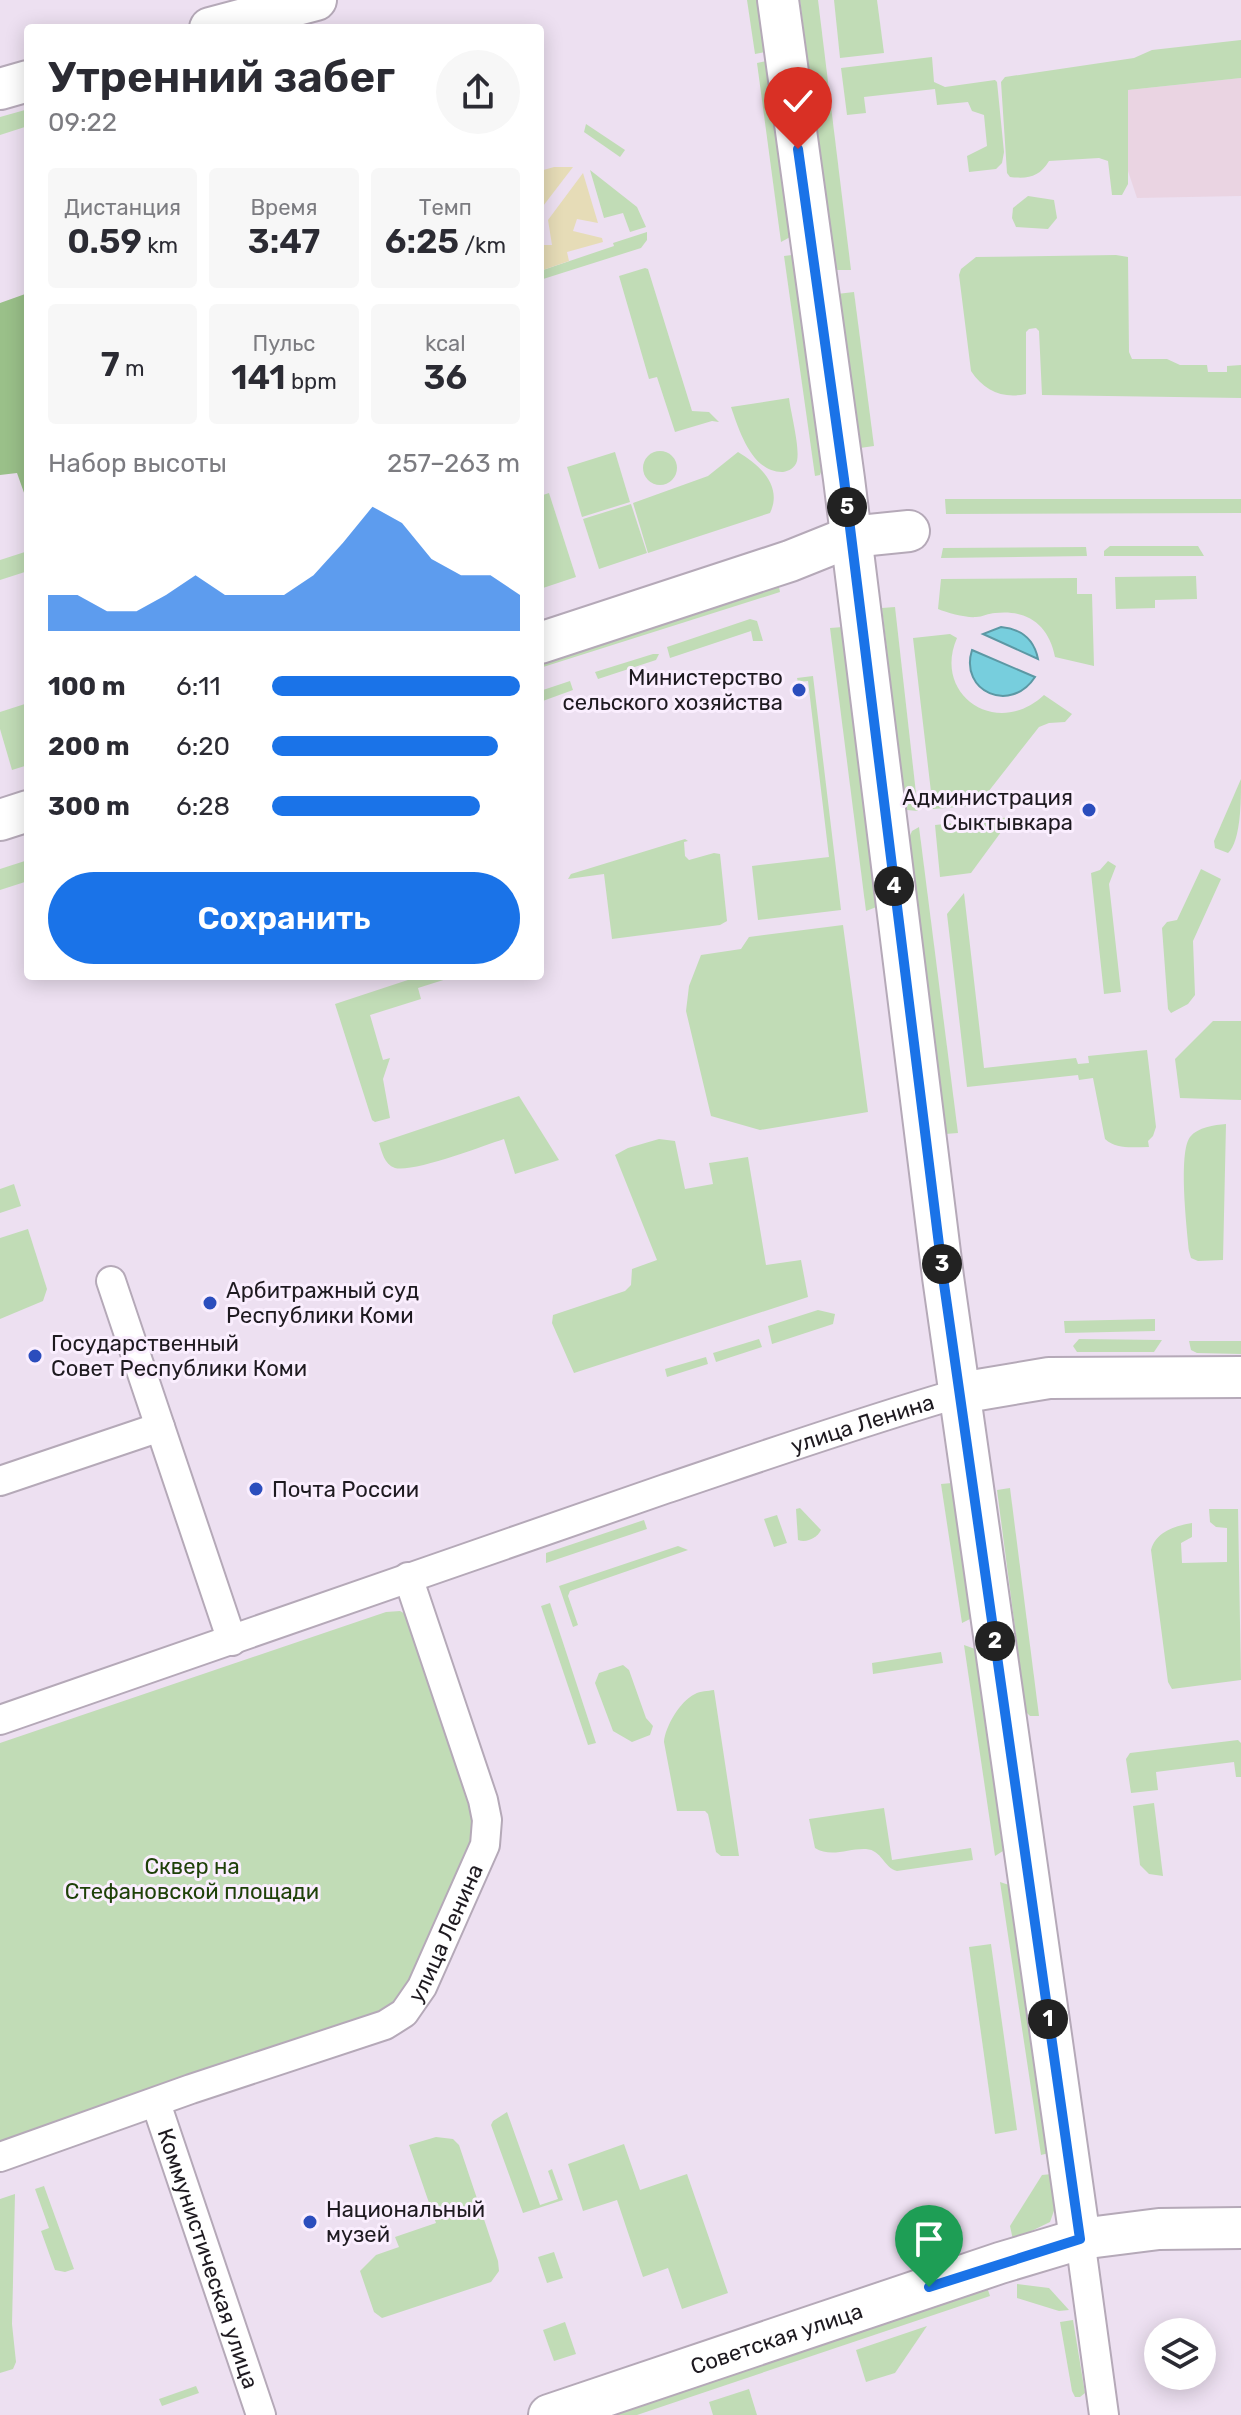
<!DOCTYPE html>
<html lang="ru">
<head>
<meta charset="utf-8">
<style>
	:root { --surface:#fff; --page:#f7f7f7; --text:#2b2b33; --muted:#7c7c81; --accent:#1a73e8 }
	body { margin:0; font-family:Rubik,sans-serif; background:var(--page); color:var(--text); height:100vh; display:flex; flex-direction:column; font-size:30px; white-space:nowrap }
	* { box-sizing:border-box; margin:0 }
	p { font-size:26px; color:var(--muted) }
	.icon { flex:none; width:44px; height:44px; fill:none; stroke:currentColor; stroke-width:2; stroke-linecap:round; stroke-linejoin:round }
	.map { position:relative; flex:1; overflow:hidden }
	.drawer { position:absolute; left:24px; top:24px; width:520px; height:956px; display:flex; flex-direction:column; background:var(--surface); border-radius:8px; box-shadow:0 4px 20px #0003 }
	.drawer>* { flex:none }
	.buttons { position:absolute; left:1144px; top:2318px; display:grid; gap:16px }
	.buttons a { display:grid; place-items:center; width:72px; height:72px; border-radius:50%; background:var(--surface); box-shadow:0 4px 20px #0003; font-size:40px }
	.pin { position:absolute; display:grid; place-items:center; width:68px; height:68px; color:#fff; margin:-82px -34px; border-radius:50% 50% 50% 0; rotate:-45deg; box-shadow:0 0 8px #0007 }
	.pin .icon { rotate:45deg }
	.km { position:absolute; width:40px; height:40px; margin:-20px; border-radius:50%; background:#222; color:#fff; font-size:22px; line-height:40px; text-align:center }
	.round { display:grid; place-items:center; flex:none; width:84px; height:84px; border-radius:42px; background:var(--page) }
	.head { display:flex; align-items:center; justify-content:space-between; height:136px; padding:0 24px }
	h1 { font-size:44px; font-weight:600; line-height:60px }
	.metrics { display:grid; grid-template-columns:repeat(3,1fr); gap:12px; height:136px; padding:8px 24px }
	.metrics div { display:grid; align-content:center; border-radius:8px; background:var(--page); text-align:center }
	.metrics b { font-size:34px; font-weight:600 }
	.metrics small { font-size:22px; font-weight:400 }
	.metrics p { font-size:22px }
	.chart { height:224px; padding:16px 24px }
	.chart p { display:flex; justify-content:space-between }
	.chart svg { width:100%; height:144px; margin-top:8px; fill:var(--accent); opacity:.7 }
	.action { display:flex; gap:16px; margin-top:auto; padding:16px 24px }
	.action a { flex:1; height:92px; border-radius:48px; background:var(--accent); color:#fff; font-size:32px; font-weight:600; line-height:92px; text-align:center }
	ul { padding:0 24px; list-style:none; font-size:26px }
	li { display:grid; grid-template-columns:128px 96px 1fr; align-items:center; height:60px }
	li i { height:20px; border-radius:10px; background:var(--accent) }
	.map>svg:first-child { display:block }
</style>
</head>
<body>
<div class="map">
<svg width="1241" height="2415" viewBox="0 0 1241 2415">
	<rect width="100%" height="100%" fill="#ede0f1"/>
	<polygon fill="#ead4e2" points="1241,78 1241,196 1137,198 1128,171 1128,90"/>
	<g fill="#c1dcb6">
		<polygon points="747,0 762,0 766,52 755,54"/>
		<polygon points="800,0 818,0 851,270 836,270 833,265"/>
		<polygon points="834,0 877,0 884,53 840,58"/>
		<path d="M1241,40V78L1128,90V184L1122,195H1112L1108,161L1099,158L1049,161C1039,177 1029,179 1010,177L1007,173L1001,82L1005,77L1134,58L1152,50Z"/>
		<polygon points="932,57 934,82 945,87 995,80 997,82 1004,152 1002,163 996,169 969,172 967,156 987,146 984,115 972,111 968,102 937,105 935,89 864,97 866,113 847,115 841,68"/>
		<polygon points="766,61 769,64 792,236 781,242 757,63"/>
		<polygon points="25,110 28,112 28,126 0,135 0,117"/>
		<polygon points="586,124 625,150 620,157 584,132"/>
		<polygon points="590,170 637,207 646,227 630,232 623,213 604,218"/>
		<polygon points="1028,196 1054,200 1057,218 1048,229 1016,227 1012,218 1013,208"/>
		<polygon points="647,232 647,240 641,248 540,280 540,271 614,246 613,243"/>
		<polygon points="792,255 795,256 822,469 820,475 815,476 784,256"/>
		<path d="M1116,255L1128,257L1129,352L1132,359H1167L1180,365H1207L1208,372H1227V366L1241,365V398L1042,395L1039,331L1036,328L1029,329L1026,332V394C1003,399 984,391 971,371L959,275L961,269L976,257Z"/>
		<polygon points="645,268 648,269 692,411 709,412 719,422 712,421 675,432 657,377 649,379 619,276"/>
		<polygon points="854,292 874,446 860,448 855,430 837,294"/>
		<path d="M789,398C791,414 800,447 797,461C795,468 789,471 783,472C752,473 739,430 731,407Z"/>
		<circle cx="660" cy="468" r="17"/>
		<polygon points="615,452 630,502 582,517 567,467"/>
		<path d="M738,452C760,465 783,486 770,513L648,553L633,503L708,476Z"/>
		<polygon points="549,493 576,577 540,589 540,496"/>
		<polygon points="945,499 1241,499 1241,513 946,514"/>
		<polygon points="631,504 647,553 599,569 583,519"/>
		<polygon points="1110,546 1198,546 1204,556 1104,556 1104,551"/>
		<polygon points="1086,547 1087,556 941,558 943,548"/>
		<polygon points="28,551 28,571 0,580 0,560"/>
		<polygon points="1196,576 1197,599 1155,600 1155,608 1116,609 1115,577"/>
		<path d="M1077,578V594H1092L1094,666L1055,657C1049,625 1027,609 995,613C989,613 982,617 976,617C966,618 948,613 938,609L941,579Z"/>
		<polygon points="778,582 780,592 540,668 540,658"/>
		<polygon points="895,607 918,811 907,810 905,806 882,608"/>
		<polygon points="750,619 757,621 763,641 753,641 751,631 670,658 667,647"/>
		<polygon points="843,627 879,906 866,911 830,628"/>
		<path d="M950,634L957,638C932,695 997,739 1044,695L1072,714L1065,722L1049,723L1039,727L981,801L973,806L933,809L913,638Z"/>
		<polygon points="653,654 659,654 656,660 598,679 595,672"/>
		<polygon points="813,676 841,910 758,920 752,866 829,857 808,681 798,682 797,678"/>
		<polygon points="570,681 573,690 540,702 540,691"/>
		<polygon points="28,703 28,765 12,770 0,729 0,712"/>
		<path d="M1241,779C1241,800 1241,841 1228,853L1215,848L1214,841Z"/>
		<polygon points="1012,817 971,873 940,877 935,825"/>
		<polygon points="919,827 958,1133 945,1134 908,840 912,831"/>
		<polygon points="685,839 688,841 684,842 685,856 689,860 714,853 720,854 727,921 720,925 612,939 604,874 568,879 571,874"/>
		<polygon points="28,860 28,881 0,890 0,869"/>
		<polygon points="1108,861 1116,866 1109,884 1121,992 1104,994 1091,873 1100,870"/>
		<polygon points="1201,869 1221,879 1193,941 1195,995 1188,1004 1171,1013 1168,1009 1162,928 1167,922 1177,920"/>
		<path d="M964,893L984,1068L1076,1058L1078,1064L1089,1063L1088,1056L1147,1050L1156,1127L1153,1136L1148,1141L1149,1147C1133,1147 1117,1150 1105,1139L1093,1078L1079,1080L1078,1075L967,1087L947,914Z"/>
		<polygon points="843,925 868,1112 760,1130 711,1116 686,1011 689,986 701,955 741,949 749,937"/>
		<polygon points="420,976 456,976 418,988 421,999 370,1015 383,1060 390,1058 383,1079 390,1118 375,1122 372,1120 335,1004"/>
		<polygon points="1213,1021 1241,1021 1241,1100 1180,1098 1175,1059"/>
		<path d="M519,1096L559,1160L515,1174L504,1139C483,1146 412,1173 395,1168C384,1164 382,1152 379,1143Z"/>
		<path d="M1226,1124L1223,1260L1198,1261L1191,1258L1189,1251C1187,1229 1178,1153 1190,1137C1198,1127 1214,1125 1226,1124Z"/>
		<polygon points="659,1139 675,1141 685,1189 713,1184 709,1163 748,1157 766,1265 801,1260 808,1297 574,1373 552,1323 553,1315 625,1291 631,1285 632,1269 657,1260 615,1155 628,1148"/>
		<polygon points="14,1184 21,1206 0,1213 0,1189"/>
		<polygon points="28,1229 47,1289 43,1301 0,1319 0,1238"/>
		<polygon points="818,1310 835,1314 833,1324 772,1344 768,1326"/>
		<polygon points="1155,1319 1155,1331 1065,1333 1064,1321"/>
		<polygon points="759,1339 762,1347 716,1362 713,1353"/>
		<polygon points="1079,1339 1162,1340 1154,1352 1077,1352 1073,1346"/>
		<polygon points="1189,1341 1241,1341 1241,1354 1197,1353 1191,1350"/>
		<polygon points="706,1357 708,1364 667,1377 665,1369"/>
		<polygon points="952,1483 972,1618 962,1623 941,1484"/>
		<polygon points="1010,1488 1039,1716 1030,1716 1026,1712 997,1490"/>
		<path d="M800,1508L821,1530C817,1538 807,1543 798,1540L796,1509Z"/>
		<path d="M1209,1509H1238L1241,1680L1172,1689L1168,1682L1151,1550C1156,1532 1174,1526 1192,1523V1537L1181,1543L1182,1563L1227,1562V1528L1216,1527L1210,1522Z"/>
		<polygon points="777,1515 787,1543 774,1547 764,1519"/>
		<polygon points="644,1520 647,1529 546,1563 546,1553"/>
		<polygon points="678,1546 688,1550 570,1591 568,1596 578,1625 573,1627 559,1586"/>
		<polygon points="550,1603 596,1743 588,1745 541,1606"/>
		<polygon points="400,1611 409,1616 475,1801 475,1840 408,1989 391,2009 0,2148 0,1743 386,1612"/>
		<polygon points="964,1645 975,1649 1003,1851 995,1856"/>
		<polygon points="941,1652 943,1663 873,1674 872,1663"/>
		<polygon points="623,1665 629,1670 646,1718 653,1726 650,1735 632,1742 613,1731 595,1683 599,1673"/>
		<path d="M714,1690L739,1856H721L716,1852L708,1814L705,1811H677L664,1742C665,1727 680,1701 695,1694C700,1691 708,1691 714,1690Z"/>
		<polygon points="1238,1740 1241,1743 1241,1777 1236,1777 1234,1762 1156,1772 1158,1790 1131,1793 1126,1759 1130,1753"/>
		<polygon points="1154,1803 1163,1876 1149,1874 1140,1865 1133,1806"/>
		<path d="M884,1808L892,1860L971,1848L973,1860L897,1871C884,1868 882,1850 866,1849C849,1848 831,1858 815,1848L809,1819Z"/>
		<polygon points="1000,1882 1009,1885 1049,2153 1041,2155"/>
		<polygon points="991,1944 1017,2130 995,2134 969,1947"/>
		<polygon points="507,2112 540,2205 558,2199 548,2171 552,2169 563,2200 523,2213 491,2125 493,2121"/>
		<polygon points="436,2137 453,2139 459,2145 498,2261 499,2271 491,2282 382,2318 374,2312 360,2271 376,2255 399,2247 395,2237 436,2223 409,2145"/>
		<polygon points="624,2144 640,2190 687,2174 728,2293 682,2309 668,2268 643,2277 617,2200 583,2211 568,2164"/>
		<polygon points="1052,2174 1056,2205 1050,2222 1013,2240 1010,2226 1042,2175"/>
		<polygon points="44,2186 74,2269 65,2272 55,2270 41,2231 49,2228 35,2189"/>
		<polygon points="15,2194 12,2324 16,2362 13,2369 0,2373 0,2199"/>
		<polygon points="554,2252 563,2278 547,2283 538,2257"/>
		<polygon points="1017,2284 1049,2288 1069,2310 1059,2311 1017,2298"/>
		<polygon points="987,2287 990,2296 637,2415 601,2415"/>
		<polygon points="1073,2320 1085,2393 1080,2397 1075,2397 1072,2391 1060,2322"/>
		<polygon points="565,2322 576,2354 554,2361 543,2330"/>
		<polygon points="927,2326 895,2373 866,2382 856,2350"/>
		<polygon points="196,2386 199,2393 162,2406 159,2399"/>
		<polygon points="749,2389 757,2415 713,2415 709,2402"/>
	</g>
	<polygon fill="#9ac089" points="28,293 28,504 17,473 0,475 0,303"/>
	<g fill="#e6dcb7">
		<polygon points="554,167 573,167 540,210 540,171"/>
		<polygon points="583,173 598,223 577,219 573,231 602,238 603,242 567,252 569,261 540,271 540,245 552,245 548,220"/>
	</g>
	<g fill="#77cedd" stroke="#5c98a4" stroke-width="2">
		<path d="M1001,627C1022,629 1034,639 1038,659L983,634Z"/>
		<path d="M972,650L1035,677C1011,714 959,692 972,650Z"/>
	</g>
	<g fill="none" stroke-linecap="round" stroke-linejoin="round">
		<g stroke="#b5a9b8" stroke-width="32">
			<g id="street">
				<polyline points="111,1281 232,1641"/>
				<polyline points="0,1481 160,1427"/>
				<path id="s1" d="M0,1720C222,1645 443,1565 665,1489C763,1456 860,1422 960,1393"/>
				<path id="s2" d="M156,2103L261,2415"/>
				<path id="s3" d="M0,2157L191,2089L385,2025L404,2013L422,1987L485,1845L487,1820L483,1800L408,1577"/>
				<polyline points="1080,2239 1104,2415"/>
			</g>
		</g>
		<g stroke="#b5a9b8" stroke-width="44">
			<g id="secondary">
				<polyline points="778,0 844,479 943,1277 1080,2239"/>
				<polyline points="210,28 316,0"/>
				<polyline points="0,89 28,81"/>
				<polyline points="540,643 790,561 850,537 909,531"/>
				<polyline points="0,820 28,811"/>
				<polyline points="960,1393 1049,1378 1241,1377"/>
				<path id="s4" d="M549,2415L1000,2263L1080,2239L1159,2229L1241,2228"/>
			</g>
		</g>
		<use href="#street" stroke="#fff" stroke-width="28"/>
		<use href="#secondary" stroke="#fff" stroke-width="40"/>
	</g>
	<g fill="none" stroke-linecap="round" stroke-linejoin="round">
		<g stroke="#fff" stroke-width="16">
			<polyline id="route" points="798,149 844,479 943,1277 1080,2239 929,2287"/>
		</g>
		<use href="#route" stroke="#1a73e8" stroke-width="10"/>
	</g>
	<g fill="#2b4dbd" stroke="#faeefe" stroke-width="3">
		<circle cx="799" cy="690" r="8"/>
		<circle cx="1089" cy="810" r="8"/>
		<circle cx="210" cy="1303" r="8"/>
		<circle cx="35" cy="1356" r="8"/>
		<circle cx="256" cy="1489" r="8"/>
		<circle cx="310" cy="2222" r="8"/>
	</g>
	<g text-anchor="middle" dominant-baseline="central" stroke-width="6" stroke-linejoin="round" paint-order="stroke">
		<g font-size="22" fill="#1e1a20" stroke="#faeefe" text-anchor="start">
			<text x="783" y="677" text-anchor="end">Министерство<tspan x="783" dy="25">сельского хозяйства</tspan></text>
			<text x="1073" y="797" text-anchor="end">Администрация<tspan x="1073" dy="25">Сыктывкара</tspan></text>
			<text x="226" y="1290">Арбитражный суд<tspan x="226" dy="25">Республики Коми</tspan></text>
			<text x="51" y="1343">Государственный<tspan x="51" dy="25">Совет Республики Коми</tspan></text>
			<text x="272" y="1489">Почта России</text>
			<text x="326" y="2209">Национальный<tspan x="326" dy="25">музей</tspan></text>
		</g>
		<g font-size="22" fill="#1e1a20" stroke="#faeefe">
			<text stroke="none"><textPath href="#s1" startOffset="912">улица Ленина</textPath></text>
			<text stroke="none"><textPath href="#s3" startOffset="520">улица Ленина</textPath></text>
			<text stroke="none"><textPath href="#s2" startOffset="164">Коммунистическая улица</textPath></text>
			<text stroke="none"><textPath href="#s4" startOffset="240">Советская улица</textPath></text>
		</g>
		<g font-size="22" fill="#1e4108" stroke="#faeefe">
			<text x="192" y="1866">Сквер на<tspan x="192" dy="25">Стефановской площади</tspan></text>
		</g>
	</g>
</svg>
<div class="buttons">
<a><svg class="icon" aria-label="layers" viewBox="0 0 24 24"><path d="M12 4l9 5-9 5-9-5zM3 14l9 5 9-5"/></svg></a>
</div>
<div class="pin" style="left:929px;top:2287px;background:#1e9e55"><svg class="icon" aria-label="arrive" viewBox="0 0 24 24"><path d="M6 21V4h12l-3 4 3 4H6"/></svg></div>
<div class="pin" style="left:798px;top:149px;background:#d93025"><svg class="icon" aria-label="check" viewBox="0 0 24 24"><path d="M5 12l5 5 9-10"/></svg></div>
<b class="km" style="left:1048px;top:2019px">1</b>
<b class="km" style="left:995px;top:1641px">2</b>
<b class="km" style="left:942px;top:1264px">3</b>
<b class="km" style="left:894px;top:886px">4</b>
<b class="km" style="left:847px;top:507px">5</b>
<section class="drawer">
<div class="head"><div><h1>Утренний забег</h1><p>09:22</p></div><a class="round"><svg class="icon" aria-label="share" viewBox="0 0 24 24"><path d="M12 15V3M7 8l5-5 5 5M5 13v7h14v-7"/></svg></a></div>
<div class="metrics">
<div><p>Дистанция</p><b>0.59<small> km</small></b></div>
<div><p>Время</p><b>3:47</b></div>
<div><p>Темп</p><b>6:25<small> /km</small></b></div>
</div>
<div class="metrics">
<div><b>7<small> m</small></b></div>
<div><p>Пульс</p><b>141<small> bpm</small></b></div>
<div><p>kcal</p><b>36</b></div>
</div>
<div class="chart"><p><span>Набор высоты</span>257–263 m</p>
<svg viewBox="0 0 160 44" preserveAspectRatio="none"><path d="M0 44V33L10 33L20 38L30 38L40 33L50 27L60 33L70 33L80 33L90 27L100 17L110 6L120 11L130 22L140 27L150 27L160 33V44z"/></svg>
</div>
<ul>
<li><b>100 m</b>6:11<i style="width:100%"></i></li>
<li><b>200 m</b>6:20<i style="width:91%"></i></li>
<li><b>300 m</b>6:28<i style="width:84%"></i></li>
</ul>
<div class="action"><a>Сохранить</a></div>
</section>
</div>
</body>
</html>
